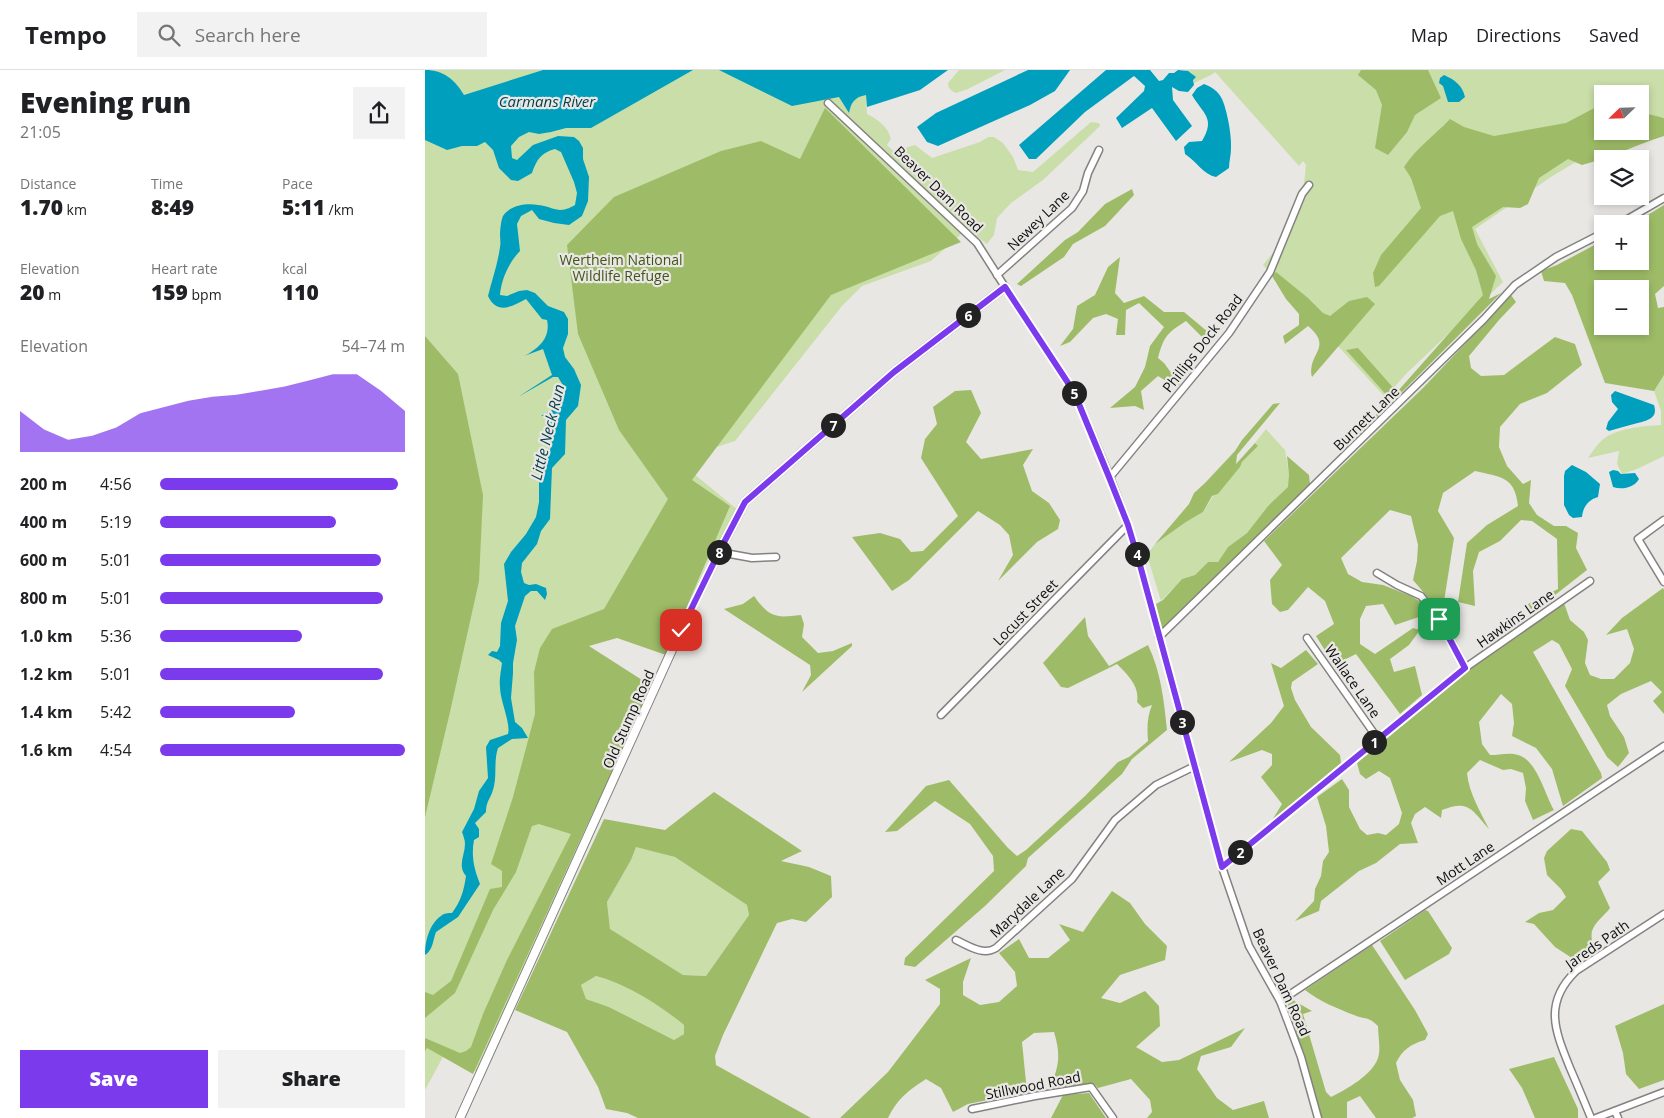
<!DOCTYPE html>
<html lang="en">
<head>
<meta charset="utf-8">
<style>
	:root { --surface:#fff; --page:#f2f2f2; --text:#202124; --muted:#757577; --line:#e0e0e0; --accent:#7c3aed }
	body { margin:0; font-family:"Open Sans",sans-serif; background:var(--page); color:var(--text); height:100vh; display:flex; flex-direction:column; font-size:19px; white-space:nowrap }
	* { box-sizing:border-box; margin:0 }
	p { font-size:16px; color:var(--muted) }
	.icon { flex:none; width:28px; height:28px; fill:none; stroke:currentColor; stroke-width:2; stroke-linecap:round; stroke-linejoin:round }
	.map { position:relative; flex:1; overflow:hidden }
	.panel { display:flex; flex-direction:column; background:var(--surface); width:425px }
	.panel>* { flex:none }
	.needle { width:32px; rotate:247deg }
	.tools { position:absolute; left:1169px; top:15px; display:grid; gap:10px }
	.tools a { display:grid; place-items:center; width:55px; height:55px; border-radius:0px; background:var(--surface); box-shadow:0 2px 8px #0003; font-size:25px }
	.pin { position:absolute; display:grid; place-items:center; width:42px; height:42px; color:#fff; margin:-21px; border-radius:10px; box-shadow:0 2px 8px #0006 }
	.km { position:absolute; width:25px; height:25px; margin:-12px; border-radius:50%; background:#222; color:#fff; font-size:14px; line-height:25px; text-align:center }
	.round { display:grid; place-items:center; flex:none; width:52px; height:52px; border-radius:0px; background:var(--page) }
	.overview { display:flex; align-items:center; justify-content:space-between; height:85px; padding:0 20px }
	h1 { font-size:28px; font-weight:800; line-height:38px }
	.stats { display:grid; grid-template-columns:repeat(3,1fr); gap:8px; height:85px; padding:5px 20px }
	.stats div { display:grid; align-content:center }
	.stats b { font-size:21px; font-weight:800 }
	.stats small { font-size:14px; font-weight:400 }
	.stats p { font-size:14px }
	.chart { height:140px; padding:10px 20px }
	.chart p { display:flex; justify-content:space-between }
	.chart svg { width:100%; height:90px; margin-top:5px; fill:var(--accent); opacity:.7 }
	.cta { display:flex; gap:10px; margin-top:auto; padding:10px 20px }
	.cta a { flex:1; height:58px; border-radius:0px; background:var(--accent); color:#fff; font-size:20px; font-weight:800; line-height:58px; text-align:center }
	.cta a+a { background:var(--page); color:var(--text) }
	ul { padding:0 20px; list-style:none; font-size:16px }
	li { display:grid; grid-template-columns:80px 60px 1fr; align-items:center; height:38px }
	li i { height:12px; border-radius:6px; background:var(--accent) }
	header { display:flex; align-items:center; gap:30px; box-sizing:border-box; height:70px; padding:0 25px; background:var(--surface); border-bottom:1px solid var(--line) }
	header strong { font-size:24px }
	nav { display:flex; gap:28px; margin-inline-start:auto; font-size:18px }
	.search { width:350px; height:45px; background:var(--page); display:flex; align-items:center; gap:12px; box-sizing:border-box; padding:0 18px; border-radius:0px; color:var(--muted); font-size:19px }
	main { display:flex; flex:1; min-height:0 }
	.map>svg:first-child { display:block }
</style>
</head>
<body>
<header>
<strong>Tempo</strong>
<div class="search"><svg class="icon" aria-label="search" viewBox="0 0 24 24"><circle cx="10" cy="10" r="6"/><path d="M15 15l6 6"/></svg>Search here</div>
<nav><a>Map</a><a>Directions</a><a>Saved</a></nav>
</header>
<main>
<section class="panel">
<div class="overview"><div><h1>Evening run</h1><p>21:05</p></div><a class="round"><svg class="icon" aria-label="share" viewBox="0 0 24 24"><path d="M12 15V3M7 8l5-5 5 5M5 13v7h14v-7"/></svg></a></div>
<div class="stats">
<div><p>Distance</p><b>1.70<small> km</small></b></div>
<div><p>Time</p><b>8:49</b></div>
<div><p>Pace</p><b>5:11<small> /km</small></b></div>
</div>
<div class="stats">
<div><p>Elevation</p><b>20<small> m</small></b></div>
<div><p>Heart rate</p><b>159<small> bpm</small></b></div>
<div><p>kcal</p><b>110</b></div>
</div>
<div class="chart"><p><span>Elevation</span>54–74 m</p>
<svg viewBox="0 0 160 44" preserveAspectRatio="none"><path d="M0 44V24L10 33L20 38L30 36L40 32L50 25L60 22L70 19L80 17L90 16L100 14L110 12L120 9L130 6L140 6L150 14L160 24V44z"/></svg>
</div>
<ul>
<li><b>200 m</b>4:56<i style="width:97%"></i></li>
<li><b>400 m</b>5:19<i style="width:72%"></i></li>
<li><b>600 m</b>5:01<i style="width:90%"></i></li>
<li><b>800 m</b>5:01<i style="width:91%"></i></li>
<li><b>1.0 km</b>5:36<i style="width:58%"></i></li>
<li><b>1.2 km</b>5:01<i style="width:91%"></i></li>
<li><b>1.4 km</b>5:42<i style="width:55%"></i></li>
<li><b>1.6 km</b>4:54<i style="width:100%"></i></li>
</ul>
<div class="cta"><a>Save</a><a>Share</a></div>
</section>
<div class="map">
<svg width="1239" height="1048" viewBox="0 0 1239 1048">
	<rect width="100%" height="100%" fill="#e9e7e4"/>
	<g fill="#cadea9">
		<path d="M0,0H502L428,16L425,37C427,29 434,26 441,24L442,44C453,50 463,56 466,69L462,75L475,87L473,80L490,75L507,88L555,72L563,67H569L578,73L588,87L593,100L608,102L666,52L674,53L675,56L618,110L586,133L572,148L569,165L562,174L542,159L506,191L437,216L417,236L310,371L252,390L313,440L286,484L241,581L179,539L161,577L211,657L56,1004L18,987L0,1020Z"/>
		<path d="M534,0H580L543,19L531,23C526,21 523,18 523,13Z"/>
		<polygon points="759,0 1239,0 1239,48 1237,47 1215,60 1215,24 1178,24 1178,61 1202,61 1126,107 1050,159 1078,212 983,302 960,327 838,195 852,178 870,135 879,114 881,95 878,91 874,96 790,2 788,4 769,13 768,9 770,7"/>
		<path d="M1239,305V386L1212,399L1197,404L1192,394L1194,381L1163,388C1167,383 1170,377 1175,372C1189,358 1218,356 1236,355V341L1229,321Z"/>
		<polygon points="841,359 860,380 864,405 864,417 843,436 822,463 803,477 793,492 783,492 770,505 757,509 736,531 722,485 730,474 761,452 778,442 788,426 793,424 815,397 817,392 833,376 830,373"/>
		<polygon points="211,776 250,787 322,835 324,845 281,906 258,905 185,860 182,832 206,790"/>
		<path d="M171,906C201,914 235,935 259,955V964L249,970L184,937L161,929L156,915Z"/>
	</g>
	<g fill="#9ebc67" fill-rule="evenodd">
		<polygon points="936,0 1003,0 1016,28 990,45 982,62 963,85 950,78 957,35 951,20 933,5"/>
		<path d="M1175,35L1177,36L1178,61H1215V42L1239,48V66C1211,75 1185,88 1157,95L1143,89L1114,108L1103,134L1095,138L1078,137L1047,157L1052,174L1071,206L1064,229L1076,223L948,351L941,355L965,329L921,280L933,278L972,322L1058,225L1051,200L1036,169L1028,141L1015,146L954,216L950,217L948,203L956,185L996,138L986,108L979,97C991,78 1010,65 1025,49L1039,57L1069,66L1141,53Z"/>
		<polygon points="400,38 536,172 406,225 267,410 305,436 241,585 192,568 164,576 228,617 161,757 48,1004 2,978 0,981 0,968 35,983 41,981 46,977 58,944 82,890 146,764 114,754 107,756 91,802 68,840 30,923 0,948 0,922 8,925 26,911 65,819 77,817 77,801 66,794 88,727 110,644 109,602 115,578 127,559 179,539 243,429 194,360 153,264 142,175 189,127 296,81 336,71 375,89"/>
		<polygon points="707,119 709,125 680,156 648,174 639,187 596,216 592,214 640,170 653,162 680,134"/>
		<path d="M1239,135V216L1230,224L1233,238L1239,237V305L1229,321L1180,313L1147,225L1140,213L1119,211L1116,201L1132,195L1177,171L1178,191H1215V154H1208ZM1178,219H1215V256H1178Z"/>
		<path d="M695,187L690,223L699,233L719,226L739,242H759L783,262L781,271L761,251C742,263 739,266 733,288L739,293L755,315L746,314L733,306L716,321L719,340L710,336L685,338L710,317L720,297L725,276L739,257L714,233L701,240L700,265H691L693,249L681,244L668,248L645,272L635,276L648,259L652,236L670,225L683,197Z"/>
		<path d="M851,202L883,228L898,243L905,246L924,231L942,227L950,234L887,307C882,283 909,278 883,256L860,274L858,266L874,255V244L861,229L847,206Z"/>
		<path d="M1086,225L1091,232L1074,250L1044,286L1046,298L1056,306L1079,305L1130,267L1150,274L1157,295L1122,323L1095,334L1075,357L1074,377L1082,396L1098,414L1106,410L1104,433L1112,445L1129,456H1141L1153,463L1151,478L1162,500L1107,543L1103,534L1133,519L1132,469L1107,451L1096,450L1075,471L1054,482L1048,501L1050,536L1033,532L1042,473L1062,455L1093,436C1090,406 1075,407 1050,401L1018,423L1013,441L1029,468L1017,544L988,510L992,491L993,475L986,446L965,440L916,488L923,504L937,512L958,515L986,526L999,534L997,546L970,555L958,534L941,536L935,549V574L950,584L988,558L995,560L984,575L965,589L969,602L990,596L997,625L975,644L931,584L909,595L891,566L909,554L900,531L883,517L863,540L855,542L847,534L845,510L857,495L839,471L999,317Z"/>
		<polygon points="0,266 33,304 58,425 54,511 25,642 0,747"/>
		<polygon points="546,320 556,343 541,372 556,389 608,379 598,395 607,421 624,433 635,450 633,459 612,472 573,511 588,485 584,465 575,455 553,441 484,510 467,521 427,467 455,463 475,469 486,482 498,481 533,446 496,388 500,369 512,354 508,337 530,321"/>
		<polygon points="855,333 812,385 811,394 830,373 833,376 817,392 815,397 793,424 787,426 778,442 761,452 730,474 764,434 769,423 780,413 810,381 817,370 848,334"/>
		<polygon points="862,386 884,405 885,414 737,560 731,534 738,530 757,509 770,505 783,492 793,492 803,477 822,463 843,436 863,417 864,405"/>
		<path d="M1238,518L1239,520V644L1228,631L1237,622L1226,611L1196,624L1182,635L1185,646L1199,667L1204,683L1193,697L1182,687L1140,616L1147,599L1134,574L1127,570L1108,582L1176,703L1177,708L1138,736L1127,699L1111,678L1087,666L1089,653L1087,634L1076,624L1054,652L1057,674L1065,685C1073,685 1085,682 1093,685C1112,690 1120,725 1129,740L1108,750L1100,731L1101,718L1098,703L1086,699L1078,700L1055,690L1042,703C1044,723 1055,741 1064,759C1047,740 1044,729 1017,740L1016,748L1000,737L990,744L986,753L993,773L975,774L951,793L934,801L896,831L894,841L870,851L889,831L890,819L896,806L898,791L904,782L901,756L892,727L917,709L924,720V737L935,759L942,765L953,763L961,765L974,754L977,743L965,708L954,701L941,709L935,704L932,693L1043,601L1139,533L1145,550L1159,562L1163,570L1160,593L1165,605L1176,609H1189L1205,593L1209,579L1202,559L1181,565L1197,548Z"/>
		<path d="M329,526C345,548 350,548 376,545L379,554L377,567L393,583L408,581L427,573V576L377,622L386,605L385,595L299,539L318,534Z"/>
		<path d="M660,547L663,566L684,596L723,575C736,602 739,631 742,660L707,689L697,704L603,788L601,796L560,836L490,897L479,895L480,888L569,801L568,786L545,754L510,731L472,761L460,762L501,716L524,710L583,778L592,786L601,780L660,726L693,692L704,687L723,671C722,658 722,647 727,635L718,638L712,632C715,616 702,604 692,594L643,618L636,617L618,593Z"/>
		<polygon points="881,580 893,594 867,612 866,618 870,630 886,657 915,685 916,693 846,752 857,734 836,707 847,695 847,684 837,680 804,692 846,653 859,636 846,593 856,598"/>
		<path d="M289,722L377,781L356,791L384,797L406,806L407,827L381,852L367,849L352,853L298,965L290,986L291,995L386,1048H213L202,1043L181,1039L173,1017L142,962L90,940L179,749L240,760ZM211,777L250,787L322,835L324,845L281,906L258,905L185,859L182,832L206,790ZM171,906C201,914 235,935 259,955V964L249,970L184,937L161,929L156,915Z"/>
		<path d="M1146,759L1157,761L1182,792L1185,800L1173,812L1185,838C1180,845 1170,852 1167,861C1165,869 1170,874 1164,884L1150,890L1130,877L1109,854L1100,852L1114,843L1128,840L1141,827L1136,819L1122,805L1119,788L1122,781Z"/>
		<path d="M687,821L705,833L720,854L742,876L740,890L695,905L676,928L695,933L720,921L734,936L735,956L711,977L737,992L754,990L820,958L806,977L776,986L772,999L792,1028L808,1040L839,1031L844,1048H722L727,1042L725,1030L706,1009L673,1018L669,1014L625,1018C634,996 636,985 629,962L609,963L597,972L602,1022L543,1034L528,1042L516,1018L501,1009C483,1021 473,1028 463,1048H415L463,1002L515,934V919L500,910L546,888L538,912V925L555,935L574,932L592,916L590,902L574,883L594,869L604,888H623L645,870L634,854L658,862L671,843Z"/>
		<polygon points="1000,840 1003,841 1027,878 1024,884 980,910 955,871"/>
		<path d="M947,875L990,940L1003,964L1000,970C986,974 977,980 971,993L975,1010L988,1030L991,1046L987,1048H951L935,1026L922,1032V1048H897L862,931L866,929L887,941L878,944L901,1022L906,1027C922,1019 947,1005 953,988C956,979 953,966 953,956C943,946 941,950 929,945C913,939 894,931 880,920Z"/>
		<polygon points="1239,934 1239,1010 1214,1019 1201,1004 1198,983 1190,956"/>
		<polygon points="1129,987 1153,1039 1153,1048 1110,1048 1097,1018 1084,999"/>
		<polygon points="664,1023 681,1048 626,1048 638,1025"/>
	</g>
	<g fill="#009fbd">
		<path d="M0,0C19,0 30,10 39,25L118,0H268L166,58H141L126,62L114,64L104,62L94,67L86,76L87,88L92,90L108,75L133,66L149,67L154,71L158,78V89L164,107L163,131L157,146L144,155L129,153L114,149L107,140L96,146L92,154L95,181C84,192 76,210 75,225L82,226L94,221L102,220L110,223L123,236L139,242L143,249V264L138,278L140,287L149,299L156,315L153,336L141,350L140,384L127,398L125,449L116,461L112,474L97,493L96,502L99,513L104,515L111,514L121,518L122,524L120,530L112,521H106L100,526L90,556L92,570L88,593V603L86,628L90,652L97,658L103,668L87,669L73,678C68,693 73,708 67,723C64,730 61,733 61,742L50,753L54,759V767L49,770C46,786 49,799 55,814L33,847L11,862C8,870 8,880 0,885C0,872 4,854 16,846C19,843 23,843 27,843C36,831 39,820 41,806C32,796 40,785 40,774C40,770 38,765 37,762L49,739L54,721L63,708L61,677L65,670L83,664C86,653 75,631 75,617C74,610 76,601 77,593L74,590L63,585L67,581L72,582L75,576L76,553L83,531L79,494L86,482L101,464L111,447L114,432V407L117,394L123,387L127,373L123,359L120,357L121,353L125,349L124,346H116L127,340L129,326L134,324L139,317L133,307H128L93,327L127,305L118,279L99,286C113,279 126,268 122,250L117,249L101,229C86,237 72,245 63,226C67,210 73,193 75,177C76,173 75,169 75,165C75,160 76,150 78,146C85,135 102,133 113,135C130,137 133,145 150,135L152,123L149,112L136,82L130,79C116,83 112,89 107,103L93,111L86,110L74,98L68,80L60,72L52,76H37L22,80L0,70Z"/>
		<path d="M294,0H523L495,20L442,37L441,25C430,27 426,32 424,43L414,27L367,36Z"/>
		<polygon points="603,0 645,0 630,21 605,35 513,76 502,72 492,57 511,43"/>
		<polygon points="681,0 725,0 734,11 738,10 744,3 749,3 753,0 763,1 771,7 768,10 769,15 763,22 754,21 747,17 748,30 767,56 751,71 727,38 697,58 691,48 719,21 720,16 709,6 660,42 611,89 604,89 594,75"/>
		<path d="M1019,5C1030,10 1037,15 1040,27L1034,32H1023L1018,16L1014,13L1015,8Z"/>
		<path d="M779,14C787,17 793,21 797,29C802,40 807,66 806,79C806,85 804,91 804,98L791,107C779,105 771,91 760,84L759,77L764,72L777,71C791,48 778,44 767,25L772,18Z"/>
		<path d="M1190,321L1229,335C1234,350 1219,351 1209,354C1200,356 1192,359 1184,361L1181,359L1183,352L1193,339L1187,332L1186,325Z"/>
		<path d="M1147,395L1161,402L1175,414L1173,427C1163,430 1158,437 1157,447L1148,448L1144,445L1139,435V406L1140,401Z"/>
		<path d="M1188,400L1193,401L1196,404L1210,403L1214,409C1209,418 1197,420 1188,417L1184,402Z"/>
	</g>
	<g fill="none" stroke-linecap="round" stroke-linejoin="round">
		<g stroke="#848280" stroke-width="9">
			<g id="minor">
				<polyline points="403,33 552,173 580,217 649,322 685,407 703,455 715,495 797,797 824,876 855,931 866,960 876,987 893,1048"/>
				<polyline points="1194,154 1239,128"/>
				<polyline points="572,205 647,138 658,121 663,103 674,80"/>
				<polyline points="685,407 804,263 845,202 877,124 884,115"/>
				<polyline points="1239,450 1213,469 1239,512"/>
				<polyline points="294,482 327,488 351,487"/>
				<polyline points="952,503 972,515 996,526 1016,551 1040,598"/>
				<polyline points="734,567 1059,249 1090,215 1131,187 1178,163"/>
				<polyline points="882,568 953,669"/>
				<polyline points="516,645 703,455"/>
				<polyline points="797,797 1040,598 1165,511"/>
				<path d="M531,870C544,876 558,886 571,878L647,809L690,750L731,715L770,696"/>
				<polyline points="855,931 1239,676"/>
				<polyline points="547,1039 610,1026 666,1017 688,1048"/>
				<polyline points="1190,1041 1193,1048"/>
				<path d="M1166,1048C1159,1031 1152,1014 1145,998C1130,961 1118,933 1151,901L1239,844"/>
				<polyline points="1171,1048 1239,1022"/>
			</g>
		</g>
		<g stroke="#848280" stroke-width="10">
			<polyline id="tertiary" points="35,1048 261,549 294,482 320,432 469,302 580,217"/>
		</g>
		<use href="#minor" stroke="#fff" stroke-width="6"/>
		<use href="#tertiary" stroke="#fff" stroke-width="8"/>
	</g>
	<g fill="none" stroke-linecap="round" stroke-linejoin="round">
		<g stroke="#fff" stroke-width="10">
			<polyline id="route" points="256,560 294,482 320,432 469,302 580,217 649,322 684,407 703,455 715,495 797,797 1040,598 1014,549"/>
		</g>
		<use href="#route" stroke="#7c3aed" stroke-width="6"/>
	</g>
	<g text-anchor="middle" dominant-baseline="central" stroke-width="4.5" stroke-linejoin="round" paint-order="stroke">
		<g font-size="14" fill="#0e0e0d" stroke="#e9e7e4">
			<text transform="translate(514 119) rotate(44)">Beaver Dam Road</text>
			<text transform="translate(613 150) rotate(-44)">Newey Lane</text>
			<text transform="translate(777 273) rotate(-52)">Phillips Dock Road</text>
			<text transform="translate(941 348) rotate(-44)">Burnett Lane</text>
			<text transform="translate(600 542) rotate(-46)">Locust Street</text>
			<text transform="translate(1090 548) rotate(-35)">Hawkins Lane</text>
			<text transform="translate(928 611) rotate(55)">Wallace Lane</text>
			<text transform="translate(203 649) rotate(-66)">Old Stump Road</text>
			<text transform="translate(1040 793) rotate(-34)">Mott Lane</text>
			<text transform="translate(602 832) rotate(-43)">Marydale Lane</text>
			<text transform="translate(1172 874) rotate(-35)">Jareds Path</text>
			<text transform="translate(857 912) rotate(65)">Beaver Dam Road</text>
			<text transform="translate(608 1015) rotate(-11)">Stillwood Road</text>
		</g>
		<g font-size="14" fill="#425519" stroke="#e9e7e4">
			<text x="196" y="189">Wertheim National<tspan x="196" dy="16">Wildlife Refuge</tspan></text>
		</g>
		<g font-size="15" font-style="italic" fill="#023d4a" stroke="#e9e7e4">
			<text x="122" y="31">Carmans River</text>
			<text transform="translate(122 362) rotate(-76)">Little Neck Run</text>
		</g>
	</g>
</svg>
<div class="tools">
<a><svg class="needle" viewBox="-14 -14 28 28"><path d="M0-13l5 13h-10z" fill="#e53935"/><path d="M0 13l5-13h-10z" fill="#757577"/></svg></a>
<a><svg class="icon" aria-label="layers" viewBox="0 0 24 24"><path d="M12 4l9 5-9 5-9-5zM3 14l9 5 9-5"/></svg></a>
<a>+</a>
<a>−</a>
</div>
<div class="pin" style="left:1014px;top:549px;background:#1e9e55"><svg class="icon" aria-label="arrive" viewBox="0 0 24 24"><path d="M6 21V4h12l-3 4 3 4H6"/></svg></div>
<div class="pin" style="left:256px;top:560px;background:#d93025"><svg class="icon" aria-label="check" viewBox="0 0 24 24"><path d="M5 12l5 5 9-10"/></svg></div>
<b class="km" style="left:949px;top:672px">1</b>
<b class="km" style="left:815px;top:782px">2</b>
<b class="km" style="left:757px;top:652px">3</b>
<b class="km" style="left:712px;top:484px">4</b>
<b class="km" style="left:649px;top:323px">5</b>
<b class="km" style="left:543px;top:245px">6</b>
<b class="km" style="left:408px;top:355px">7</b>
<b class="km" style="left:294px;top:482px">8</b>
</div>
</main>
</body>
</html>
